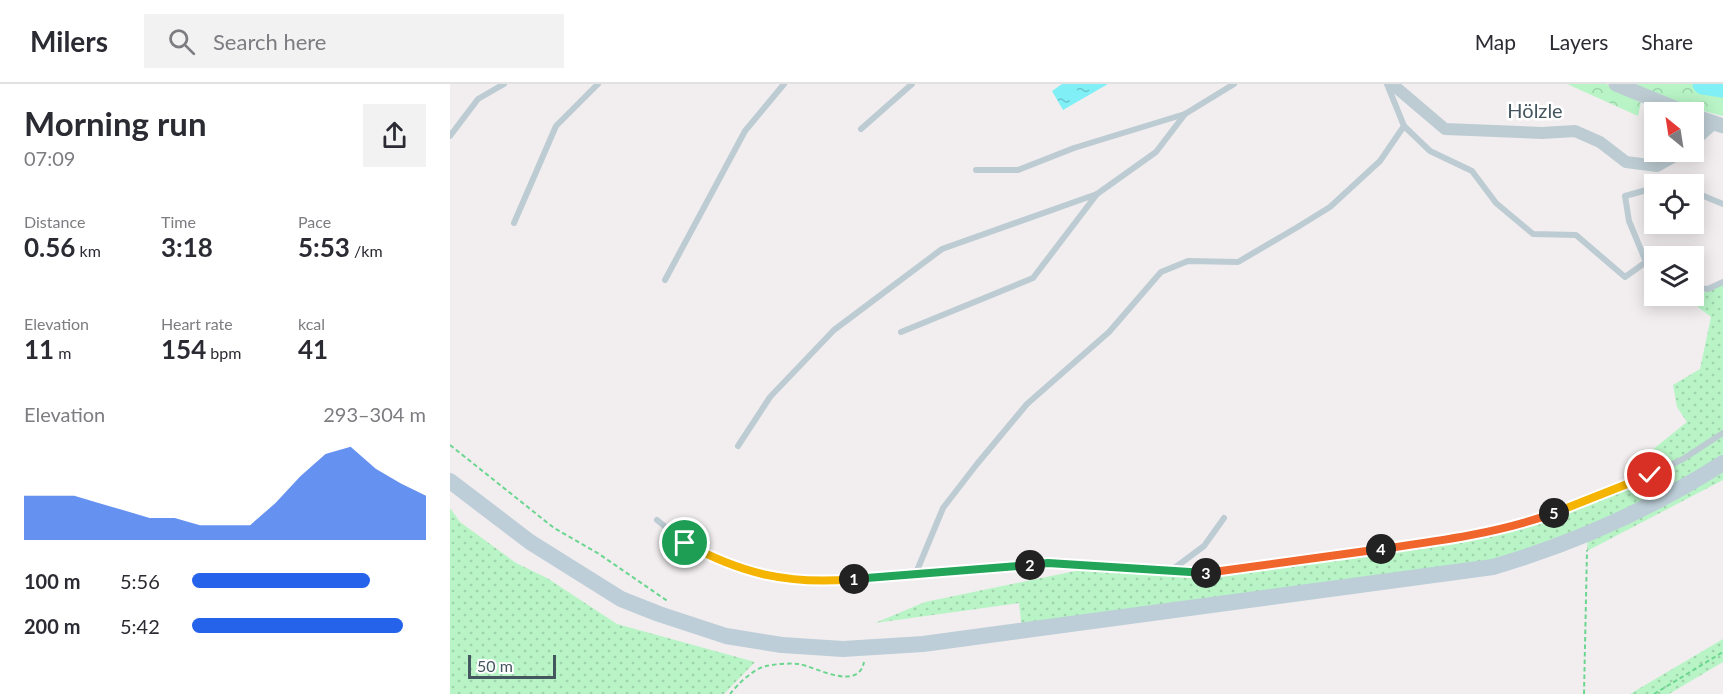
<!DOCTYPE html>
<html lang="en">
<head>
<meta charset="utf-8">
<style>
	:root { --surface:#fff; --page:#f2f2f3; --text:#2b2b33; --muted:#7c7c81; --line:#e1e1e2; --accent:#2563eb }
	body { margin:0; font-family:Lato,sans-serif; background:var(--page); color:var(--text); height:100vh; display:flex; flex-direction:column; font-size:22px; white-space:nowrap }
	* { box-sizing:border-box; margin:0 }
	p { font-size:20px; color:var(--muted) }
	.icon { flex:none; width:33px; height:33px; fill:none; stroke:currentColor; stroke-width:2; stroke-linecap:round; stroke-linejoin:round }
	.map { position:relative; flex:1; overflow:hidden }
	.panel { display:flex; flex-direction:column; background:var(--surface); width:450px }
	.panel>* { flex:none }
	.needle { width:39px; rotate:330deg }
	.buttons { position:absolute; left:1194px; top:18px; display:grid; gap:12px }
	.buttons a { display:grid; place-items:center; width:60px; height:60px; border-radius:0px; background:var(--surface); box-shadow:0 3px 15px #0003; font-size:30px }
	.scale { position:absolute; left:18px; bottom:15px; width:88px; box-sizing:border-box; padding-left:6px; border:3px solid #44565e; border-top:0; font-size:16px; line-height:21px; white-space:nowrap; color:#44565e; -webkit-text-stroke:4px #fff; paint-order:stroke }
	.pin { position:absolute; display:grid; place-items:center; width:51px; height:51px; color:#fff; margin:-26px; border:3px solid #fff; border-radius:50%; box-shadow:0 2px 6px #0007 }
	.km { position:absolute; width:30px; height:30px; margin:-15px; border-radius:50%; background:#222; color:#fff; font-size:16px; line-height:30px; text-align:center }
	.round { display:grid; place-items:center; flex:none; width:63px; height:63px; border-radius:0px; background:var(--page) }
	.head { display:flex; align-items:center; justify-content:space-between; height:102px; padding:0 24px }
	h1 { font-size:33px; font-weight:700; line-height:45px }
	.figures { display:grid; grid-template-columns:repeat(3,1fr); gap:9px; height:102px; padding:6px 24px }
	.figures div { display:grid; align-content:center }
	.figures b { font-size:26px; font-weight:700 }
	.figures small { font-size:16px; font-weight:400 }
	.figures p { font-size:16px }
	.chart { height:168px; padding:12px 24px }
	.chart p { display:flex; justify-content:space-between }
	.chart svg { width:100%; height:108px; margin-top:6px; fill:var(--accent); opacity:.7 }
	ul { padding:0 24px; list-style:none; font-size:20px }
	li { display:grid; grid-template-columns:96px 72px 1fr; align-items:center; height:45px }
	li i { height:15px; border-radius:8px; background:var(--accent) }
	header { display:flex; align-items:center; gap:36px; box-sizing:border-box; height:84px; padding:0 30px; background:var(--surface); border-bottom:2px solid var(--line) }
	header strong { font-size:28px }
	nav { display:flex; gap:33px; margin-inline-start:auto; font-size:21px }
	.search { width:420px; height:54px; background:var(--page); display:flex; align-items:center; gap:15px; box-sizing:border-box; padding:0 21px; border-radius:0px; color:var(--muted); font-size:22px }
	main { display:flex; flex:1; min-height:0 }
	.map>svg:first-child { display:block }
</style>
</head>
<body>
<header>
<strong>Milers</strong>
<div class="search"><svg class="icon" aria-label="search" viewBox="0 0 24 24"><circle cx="10" cy="10" r="6"/><path d="M15 15l6 6"/></svg>Search here</div>
<nav><a>Map</a><a>Layers</a><a>Share</a></nav>
</header>
<main>
<section class="panel">
<div class="head"><div><h1>Morning run</h1><p>07:09</p></div><a class="round"><svg class="icon" aria-label="share" viewBox="0 0 24 24"><path d="M12 15V3M7 8l5-5 5 5M5 13v7h14v-7"/></svg></a></div>
<div class="figures">
<div><p>Distance</p><b>0.56<small> km</small></b></div>
<div><p>Time</p><b>3:18</b></div>
<div><p>Pace</p><b>5:53<small> /km</small></b></div>
</div>
<div class="figures">
<div><p>Elevation</p><b>11<small> m</small></b></div>
<div><p>Heart rate</p><b>154<small> bpm</small></b></div>
<div><p>kcal</p><b>41</b></div>
</div>
<div class="chart"><p><span>Elevation</span>293–304 m</p>
<svg viewBox="0 0 160 44" preserveAspectRatio="none"><path d="M0 44V26L10 26L20 26L30 29L40 32L50 35L60 35L70 38L80 38L90 38L100 29L110 18L120 9L130 6L140 15L150 21L160 26V44z"/></svg>
</div>
<ul>
<li><b>100 m</b>5:56<i style="width:76%"></i></li>
<li><b>200 m</b>5:42<i style="width:90%"></i></li>
</ul>
</section>
<div class="map">
<svg width="1273" height="610" viewBox="0 0 1273 610">
	<defs>
		<pattern id="grass-dots" width="8" height="8" patternUnits="userSpaceOnUse" patternTransform="scale(1.5)"><rect width="8" height="8" fill="#b8f4c6"/><path d="M2 2h.1M6 6h.1" fill="none" stroke="#9fd3ac" stroke-width="1.8" stroke-linecap="round"/></pattern>
		<pattern id="forest-crowns" width="20" height="18" patternUnits="userSpaceOnUse" patternTransform="scale(1.5)"><rect width="20" height="18" fill="#b8f4c6"/><path d="M2 6a3 3 0 1 1 6 0M12 15a3 3 0 1 1 6 0" fill="none" stroke="#9fd3ac"/></pattern>
		<pattern id="water-ripples" width="26" height="14" patternUnits="userSpaceOnUse" patternTransform="scale(1.5)"><rect width="26" height="14" fill="#80f0f6"/><path d="M2 4q2-2 4 0t4 0M15 11q2-2 4 0t4 0" fill="none" stroke="#6ac5ca"/></pattern>
	</defs>
	<rect width="100%" height="100%" fill="#f2eeef"/>
	<g fill="url(#grass-dots)">
		<polygon points="1273,198 1273,396 1137,467 1138,452 1095,468 572,546 569,519 425,539 475,518 650,482 748,490 943,464 1078,438 1199,391 1187,378 1237,338 1227,323 1223,301 1250,285 1261,233 1244,220 1258,205"/>
		<polygon points="0,424 10,438 66,479 97,494 167,540 305,578 274,610 0,610"/>
		<polygon points="1273,555 1273,578 1219,610 1180,610"/>
	</g>
	<g fill="url(#forest-crowns)">
		<polygon points="1117,0 1156,0 1191,19 1188,32"/>
		<polygon points="1185,0 1273,0 1273,32 1223,19"/>
	</g>
	<polygon fill="url(#water-ripples)" points="612,0 658,0 613,26 602,7"/>
	<g fill="none" stroke-linecap="round" stroke-linejoin="round">
		<polyline stroke="#80f0f6" stroke-width="21" points="1253,0 1273,3"/>
		<g stroke="#6cd691" stroke-width="2" stroke-dasharray="4.5 3" stroke-linecap="butt">
			<polyline points="0,361 104,444 149,470 219,518"/>
			<path d="M280,610C288,600 303,585 316,582C325,580 340,579 349,580C366,583 408,608 414,578"/>
			<polyline points="1134,610 1137,466"/>
			<polyline points="1204,610 1273,568"/>
		</g>
		<g stroke="#bdccd3" stroke-width="6">
			<polyline points="954,42 980,67 1022,87 1046,119 1083,150 1126,151 1175,193 1196,178 1179,137 1175,112 1204,104"/>
			<polyline points="411,45 462,0"/>
			<polyline points="0,52 28,15 54,0"/>
			<polyline points="526,86 568,86 624,64 735,30 784,0"/>
			<polyline points="1244,108 1273,120"/>
			<polyline points="64,139 106,42 148,0"/>
			<polyline points="1196,178 1204,190"/>
			<polyline points="215,196 295,47 334,0"/>
			<polyline points="1244,204 1258,205 1273,198"/>
			<polyline points="451,248 583,194 647,110 706,68 735,30"/>
			<polyline points="288,362 320,313 384,246 492,165 647,110"/>
			<polyline points="207,436 235,459 270,478 323,494 366,499 598,479 748,490 943,464 1020,451 1078,438 1184,399 1233,375 1273,349"/>
			<polyline points="719,488 754,462 774,434"/>
			<polyline points="466,489 493,424 527,380 577,320 659,248 711,188 738,177 788,178 846,144 880,123 930,77 954,42 937,0"/>
		</g>
		<g stroke="#bdccd3" stroke-width="12">
			<polyline points="942,0 995,45 1092,49 1125,47 1150,58 1176,78 1207,82 1232,68"/>
			<polyline points="1244,57 1263,40"/>
		</g>
		<g stroke="#bdccd3" stroke-width="15">
			<polyline points="1166,0 1234,28"/>
			<polyline points="1244,32 1273,42"/>
		</g>
		<path stroke="#bdced8" stroke-width="16" d="M0,397L80,458L171,515L209,530L276,552L332,561L393,565L473,560L1043,483C1125,459 1201,425 1273,379"/>
	</g>
	<g fill="none" stroke-linecap="round" stroke-linejoin="round">
		<g stroke="#fff" stroke-width="12">
			<path id="split-1" d="M235,459C292,490 339,501 404,495"/>
		</g>
		<g stroke="#fff" stroke-width="12">
			<polyline id="split-2" points="404,495 580,481"/>
		</g>
		<g stroke="#fff" stroke-width="12">
			<polyline id="split-3" points="580,481 598,479 756,489"/>
		</g>
		<g stroke="#fff" stroke-width="12">
			<polyline id="split-4" points="756,489 931,465"/>
		</g>
		<g stroke="#fff" stroke-width="12">
			<path id="split-5" d="M931,465C989,457 1049,449 1104,429"/>
		</g>
		<g stroke="#fff" stroke-width="12">
			<polyline id="split-6" points="1104,429 1200,391"/>
		</g>
		<use href="#split-1" stroke="#f5b400" stroke-width="8"/>
		<use href="#split-2" stroke="#22a559" stroke-width="8"/>
		<use href="#split-3" stroke="#22a559" stroke-width="8"/>
		<use href="#split-4" stroke="#f0652b" stroke-width="8"/>
		<use href="#split-5" stroke="#f0652b" stroke-width="8"/>
		<use href="#split-6" stroke="#f5b400" stroke-width="8"/>
	</g>
	<g text-anchor="middle" dominant-baseline="central" stroke-width="5" stroke-linejoin="round" paint-order="stroke">
		<g font-size="20" fill="#44565e" stroke="#fff">
			<text x="1085" y="26">Hölzle</text>
		</g>
	</g>
</svg>
<div class="buttons">
<a><svg class="needle" viewBox="-14 -14 28 28"><path d="M0-13l5 13h-10z" fill="#e53935"/><path d="M0 13l5-13h-10z" fill="#7c7c81"/></svg></a>
<a><svg class="icon" aria-label="locate" viewBox="0 0 24 24"><circle cx="12" cy="12" r="6"/><path d="M12 2v4M12 18v4M2 12h4M18 12h4"/></svg></a>
<a><svg class="icon" aria-label="layers" viewBox="0 0 24 24"><path d="M12 4l9 5-9 5-9-5zM3 14l9 5 9-5"/></svg></a>
</div>
<div class="scale">50 m</div>
<div class="pin" style="left:235px;top:459px;background:#1e9e55"><svg class="icon" aria-label="arrive" viewBox="0 0 24 24"><path d="M6 21V4h12l-3 4 3 4H6"/></svg></div>
<div class="pin" style="left:1200px;top:391px;background:#d93025"><svg class="icon" aria-label="check" viewBox="0 0 24 24"><path d="M5 12l5 5 9-10"/></svg></div>
<b class="km" style="left:404px;top:495px">1</b>
<b class="km" style="left:580px;top:481px">2</b>
<b class="km" style="left:756px;top:489px">3</b>
<b class="km" style="left:931px;top:465px">4</b>
<b class="km" style="left:1104px;top:429px">5</b>
</div>
</main>
</body>
</html>
